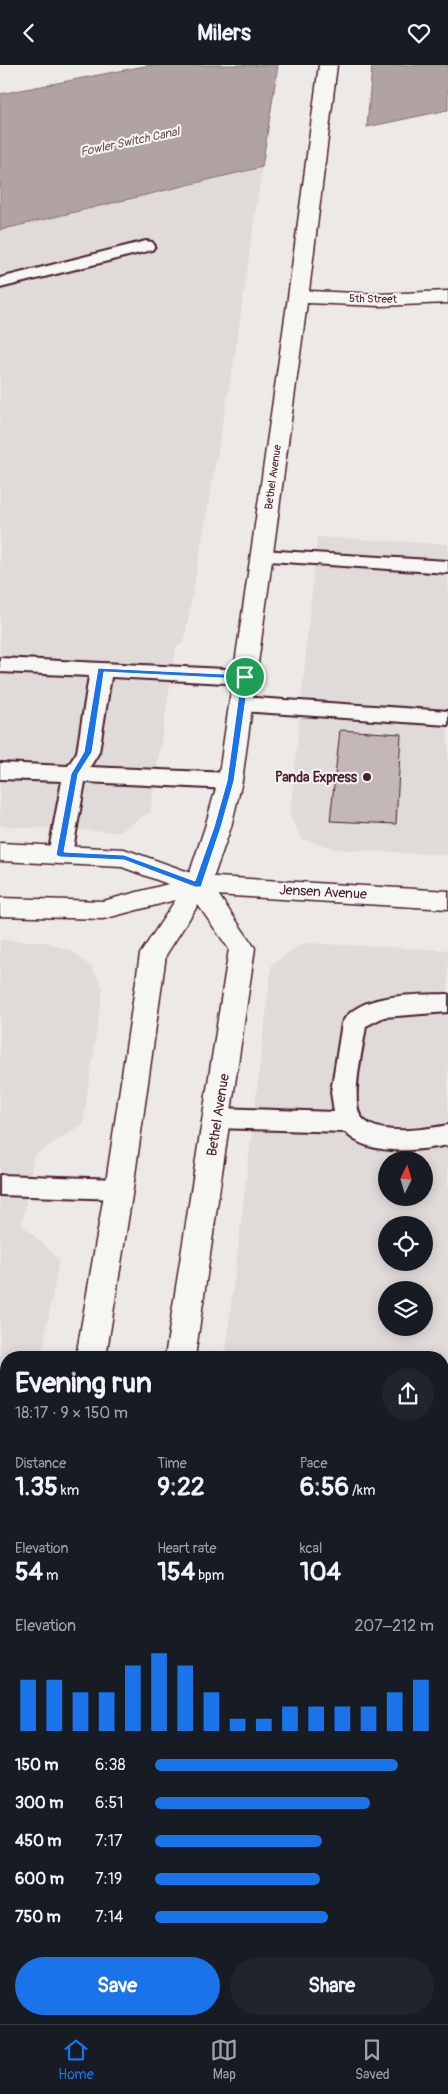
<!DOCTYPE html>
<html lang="en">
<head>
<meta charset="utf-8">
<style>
	:root { --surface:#171b24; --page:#20242c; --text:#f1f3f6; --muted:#9ea1a6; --line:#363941; --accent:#1a73e8 }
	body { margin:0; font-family:Pangolin,sans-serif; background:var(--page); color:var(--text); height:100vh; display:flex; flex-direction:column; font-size:19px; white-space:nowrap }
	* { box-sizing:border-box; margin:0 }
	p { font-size:16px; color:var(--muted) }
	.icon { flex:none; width:28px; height:28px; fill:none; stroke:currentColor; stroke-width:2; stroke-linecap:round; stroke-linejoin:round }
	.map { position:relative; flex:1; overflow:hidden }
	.sheet { position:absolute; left:0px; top:1286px; width:449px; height:674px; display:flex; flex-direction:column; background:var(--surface); border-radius:20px 20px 0 0; box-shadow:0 2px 12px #0003 }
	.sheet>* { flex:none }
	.needle { width:32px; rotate:5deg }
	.buttons { position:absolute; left:378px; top:1086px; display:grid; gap:10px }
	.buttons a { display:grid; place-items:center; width:55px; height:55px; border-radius:50%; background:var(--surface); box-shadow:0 2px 12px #0003; font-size:25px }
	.pin { position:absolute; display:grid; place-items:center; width:42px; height:42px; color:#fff; margin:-21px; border:2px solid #fff; border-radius:50%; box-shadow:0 1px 5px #0007 }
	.round { display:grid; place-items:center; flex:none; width:52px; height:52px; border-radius:26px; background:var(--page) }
	.headline { display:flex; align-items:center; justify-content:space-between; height:85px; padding:0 15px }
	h1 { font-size:28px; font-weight:700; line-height:38px }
	.metrics { display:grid; grid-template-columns:repeat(3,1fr); gap:8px; height:85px; padding:5px 15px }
	.metrics div { display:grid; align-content:center }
	.metrics b { font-size:25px; font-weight:700 }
	.metrics small { font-size:14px; font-weight:400 }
	.metrics p { font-size:14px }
	.chart { height:140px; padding:10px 15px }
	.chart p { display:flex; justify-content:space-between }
	.chart svg { width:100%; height:90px; margin-top:5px; stroke:var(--accent); stroke-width:6 }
	.cta { display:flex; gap:10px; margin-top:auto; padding:10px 15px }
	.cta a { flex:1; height:58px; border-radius:30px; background:var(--accent); color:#fff; font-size:20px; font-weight:700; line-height:58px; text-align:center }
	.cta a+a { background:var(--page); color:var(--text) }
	ul { padding:0 15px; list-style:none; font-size:16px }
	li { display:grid; grid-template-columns:80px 60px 1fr; align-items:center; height:38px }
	li i { height:12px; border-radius:6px; background:var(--accent) }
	header { display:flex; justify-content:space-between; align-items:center; height:65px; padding:0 15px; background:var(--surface); font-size:22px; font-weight:700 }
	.tab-bar { display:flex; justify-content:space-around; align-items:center; height:70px; border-top:1px solid var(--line); background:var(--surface); font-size:14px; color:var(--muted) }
	.tab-bar a { display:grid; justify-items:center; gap:2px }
	.tab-bar .active { color:var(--accent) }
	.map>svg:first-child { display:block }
</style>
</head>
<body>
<header><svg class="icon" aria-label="back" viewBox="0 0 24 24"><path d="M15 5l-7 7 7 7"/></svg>Milers<svg class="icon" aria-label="heart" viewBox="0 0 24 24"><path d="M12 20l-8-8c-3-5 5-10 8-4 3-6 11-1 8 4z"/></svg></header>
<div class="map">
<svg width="448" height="1959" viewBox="0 0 448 1959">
	<rect width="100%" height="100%" fill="#ece9e6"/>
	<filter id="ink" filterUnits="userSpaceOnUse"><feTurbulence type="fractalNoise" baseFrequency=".02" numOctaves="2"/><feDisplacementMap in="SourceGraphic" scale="10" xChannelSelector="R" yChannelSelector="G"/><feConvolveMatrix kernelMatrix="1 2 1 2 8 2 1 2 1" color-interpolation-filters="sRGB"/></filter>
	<g filter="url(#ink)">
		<g fill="#e0dad8" fill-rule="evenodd">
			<polygon points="262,102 235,288 184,577 176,582 150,747 118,767 0,761 0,165"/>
			<polygon points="317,472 448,479 448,790 336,784 302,774 290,752"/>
			<polygon points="0,875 45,877 73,887 92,903 103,922 83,1059 34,1090 22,1159 59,1195 41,1292 6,1292 6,1411 0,1416"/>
			<path d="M303,878L448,885V1959H151L152,1954H442V1292H225L272,899ZM386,1095H424V1132H386ZM386,1160H424V1198H386ZM386,1225H424V1262H386Z"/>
		</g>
		<g fill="#b1a2a3" stroke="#886e73">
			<polygon points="150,0 278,0 262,102 0,165 0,29"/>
			<polygon points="372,0 448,0 448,45 367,62"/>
		</g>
		<polygon fill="#c4b7b7" stroke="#4a1f2b" points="340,665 401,669 396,759 330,756"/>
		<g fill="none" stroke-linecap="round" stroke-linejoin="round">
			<g stroke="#4a1f2b" stroke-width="4">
				<g id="lane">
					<polygon points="146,176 152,177 155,181 152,185 0,223 0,213"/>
					<polygon points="261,485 448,496 448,508 254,495 251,491 254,487"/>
					<polygon points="0,593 245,605 253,607 256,612 253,617 245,619 111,612 99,687 90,702 230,708 238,711 241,716 238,721 230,724 85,717 72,790 68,796 60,798 52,796 48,790 62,716 0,714 0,698 68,701 77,687 89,611 0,607"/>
					<polygon points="241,632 448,646 448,660 241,646 233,644 230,639 233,634"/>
					<path d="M448,929V947L384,952L366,961C363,982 351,1032 360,1050C373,1073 427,1064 448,1060V1080C418,1086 368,1092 345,1067L218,1063L209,1060L205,1053L209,1046L218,1043L334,1047L331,1027L342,958C359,927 417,930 448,929Z"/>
					<polygon points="0,1110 119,1114 128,1117 132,1124 128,1131 119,1134 0,1130"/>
					<rect x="442" y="1332" width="6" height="24"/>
					<polygon points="0,1454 6,1455 6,1481 0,1480"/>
				</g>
			</g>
			<g stroke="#4a1f2b" stroke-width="3">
				<g id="secondary">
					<polygon points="319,0 337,0 309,226 380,229 448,226 448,238 380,241 307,238 242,716 231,762 211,819 255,883 195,1292 165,1292 229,884 198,840 166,890 133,1124 106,1292 76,1292 105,1124 140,889 186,819 205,762 218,716 288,232"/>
					<polygon points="6,1797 6,1868 0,1871 0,1799"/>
					<polygon points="69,1954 105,1954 106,1959 68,1959"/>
				</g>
			</g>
			<g stroke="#4a1f2b" stroke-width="3">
				<polygon id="primary" points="0,778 124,784 200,811 448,826 448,844 198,829 103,854 0,851 0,833 103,836 168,819 122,802 0,796"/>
			</g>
			<use href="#lane" fill="#f6f6f2" fill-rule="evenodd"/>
			<use href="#secondary" fill="#f6f6f2" fill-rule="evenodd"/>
			<use href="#primary" fill="#f6f6f2" fill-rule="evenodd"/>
		</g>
	</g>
	<path fill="#1a73e8" stroke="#fff" fill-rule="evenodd" d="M98,603L245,610L249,612L234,716L221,762L201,822H195L124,795L60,792L56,790L71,709L84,687ZM104,607L241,614L227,716L214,762L195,816L124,790L64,787L78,709L92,687Z"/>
	<circle fill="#4a1f2b" stroke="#f6f6f2" stroke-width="2" cx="367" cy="712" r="5"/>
	<g text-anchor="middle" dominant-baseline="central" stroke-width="4" stroke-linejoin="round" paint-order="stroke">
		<g font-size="11" fill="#4a1f2b" stroke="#f6f6f2">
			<text transform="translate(373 234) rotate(1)">5th Street</text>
			<text transform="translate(273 412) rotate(-82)">Bethel Avenue</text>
		</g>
		<g font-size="12" font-style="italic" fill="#6e4d55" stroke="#f6f6f2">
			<text transform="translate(130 77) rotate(-12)">Fowler Switch Canal</text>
		</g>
		<g font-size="14" font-weight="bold" fill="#4a1f2b" stroke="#f6f6f2" text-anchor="end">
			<text x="357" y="712">Panda Express</text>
		</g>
		<g font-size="14" fill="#4a1f2b" stroke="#f6f6f2">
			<text transform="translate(323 827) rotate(3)">Jensen Avenue</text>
			<text transform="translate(218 1050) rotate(-81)">Bethel Avenue</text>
		</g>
	</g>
</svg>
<div class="buttons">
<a><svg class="needle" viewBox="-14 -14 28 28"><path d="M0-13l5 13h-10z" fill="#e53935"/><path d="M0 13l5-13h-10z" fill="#9ea1a6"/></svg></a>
<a><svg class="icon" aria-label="locate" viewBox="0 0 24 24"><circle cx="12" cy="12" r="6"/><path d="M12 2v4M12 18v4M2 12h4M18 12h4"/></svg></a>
<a><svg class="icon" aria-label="layers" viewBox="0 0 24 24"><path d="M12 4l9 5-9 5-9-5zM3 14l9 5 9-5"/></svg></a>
</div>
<div class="pin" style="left:245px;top:612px;background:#1e9e55"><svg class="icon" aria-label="arrive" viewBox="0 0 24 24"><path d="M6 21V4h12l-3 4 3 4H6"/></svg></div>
<section class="sheet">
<div class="headline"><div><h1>Evening run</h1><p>18:17 · 9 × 150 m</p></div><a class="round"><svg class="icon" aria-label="share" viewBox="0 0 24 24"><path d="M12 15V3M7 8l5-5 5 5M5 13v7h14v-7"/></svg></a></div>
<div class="metrics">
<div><p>Distance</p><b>1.35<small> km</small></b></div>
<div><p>Time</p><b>9:22</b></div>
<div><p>Pace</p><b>6:56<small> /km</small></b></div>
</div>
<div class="metrics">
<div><p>Elevation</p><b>54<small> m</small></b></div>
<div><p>Heart rate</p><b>154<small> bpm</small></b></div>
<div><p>kcal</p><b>104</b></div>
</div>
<div class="chart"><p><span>Elevation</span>207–212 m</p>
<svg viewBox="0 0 160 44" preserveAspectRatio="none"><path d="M5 44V19M15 44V19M25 44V25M35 44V25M45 44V12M55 44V6M65 44V12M75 44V25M85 44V38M95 44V38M105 44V32M115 44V32M125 44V32M135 44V32M145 44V25M155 44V19"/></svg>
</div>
<ul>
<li><b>150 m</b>6:38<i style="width:87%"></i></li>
<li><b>300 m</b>6:51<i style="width:77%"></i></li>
<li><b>450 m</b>7:17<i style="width:60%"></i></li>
<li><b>600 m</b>7:19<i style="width:59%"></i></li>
<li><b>750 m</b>7:14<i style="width:62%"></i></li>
</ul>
<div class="cta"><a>Save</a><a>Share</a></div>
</section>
</div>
<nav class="tab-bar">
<a class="active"><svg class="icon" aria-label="home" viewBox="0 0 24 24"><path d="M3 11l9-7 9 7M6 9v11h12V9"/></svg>Home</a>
<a><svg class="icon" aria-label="map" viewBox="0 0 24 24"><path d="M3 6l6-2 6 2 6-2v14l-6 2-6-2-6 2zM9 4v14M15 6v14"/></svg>Map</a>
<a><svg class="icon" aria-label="saved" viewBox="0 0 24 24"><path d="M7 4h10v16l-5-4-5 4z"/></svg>Saved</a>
</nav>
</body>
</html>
